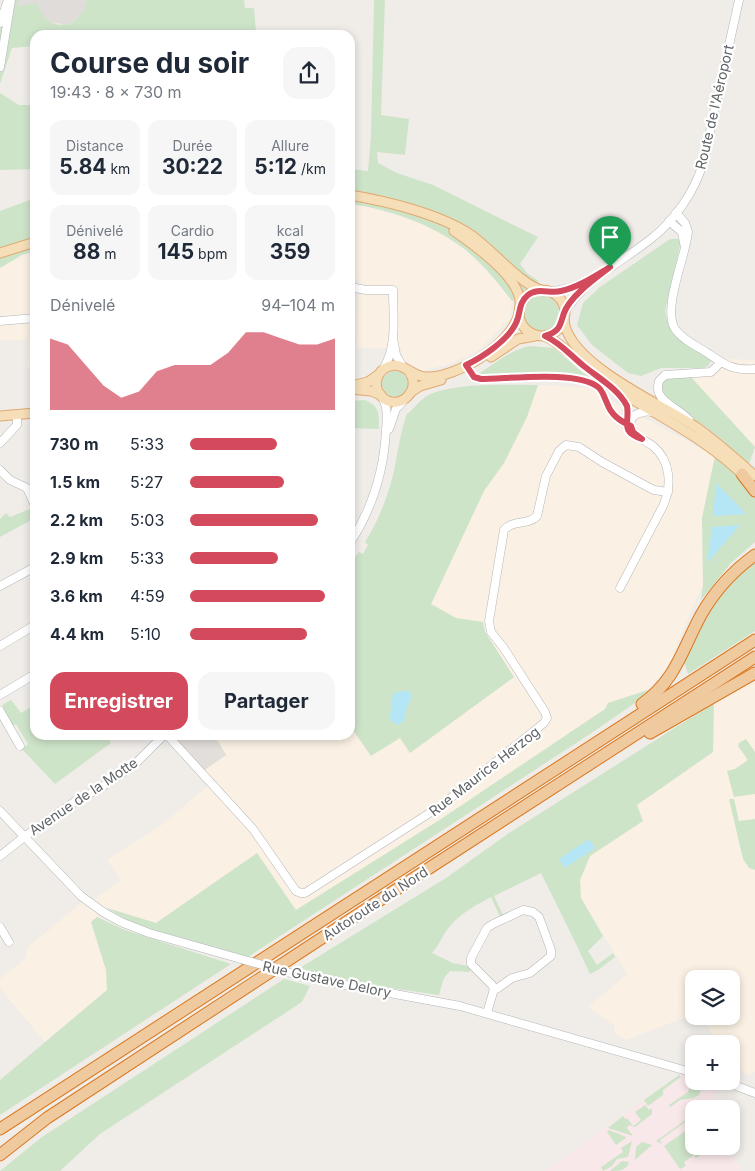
<!DOCTYPE html>
<html lang="fr">
<head>
<meta charset="utf-8">
<style>
	:root { --surface:#fff; --page:#f6f6f7; --text:#1f2937; --muted:#747a83; --accent:#d44a5d }
	body { margin:0; font-family:Inter,sans-serif; background:var(--page); color:var(--text); height:100vh; display:flex; flex-direction:column; font-size:19px; white-space:nowrap }
	* { box-sizing:border-box; margin:0 }
	p { font-size:16px; color:var(--muted) }
	.icon { flex:none; width:28px; height:28px; fill:none; stroke:currentColor; stroke-width:2; stroke-linecap:round; stroke-linejoin:round }
	.map { position:relative; flex:1; overflow:hidden }
	.panel { position:absolute; left:30px; top:30px; width:325px; height:710px; display:flex; flex-direction:column; background:var(--surface); border-radius:15px; box-shadow:0 2px 8px #0003 }
	.panel>* { flex:none }
	.buttons { position:absolute; left:685px; top:970px; display:grid; gap:10px }
	.buttons a { display:grid; place-items:center; width:55px; height:55px; border-radius:10px; background:var(--surface); box-shadow:0 2px 8px #0003; font-size:25px }
	.pin { position:absolute; display:grid; place-items:center; width:42px; height:42px; color:#fff; margin:-51px -21px; border-radius:50% 50% 50% 0; rotate:-45deg; box-shadow:0 0 5px #0007 }
	.pin .icon { rotate:45deg }
	.round { display:grid; place-items:center; flex:none; width:52px; height:52px; border-radius:15px; background:var(--page) }
	.overview { display:flex; align-items:center; justify-content:space-between; height:85px; padding:0 20px }
	h1 { font-size:28px; font-weight:700; line-height:38px }
	.stats { display:grid; grid-template-columns:repeat(3,1fr); gap:8px; height:85px; padding:5px 20px }
	.stats div { display:grid; align-content:center; border-radius:12px; background:var(--page); text-align:center }
	.stats b { font-size:21px; font-weight:700 }
	.stats small { font-size:14px; font-weight:400 }
	.stats p { font-size:14px }
	.chart { height:140px; padding:10px 20px }
	.chart p { display:flex; justify-content:space-between }
	.chart svg { width:100%; height:90px; margin-top:5px; fill:var(--accent); opacity:.7 }
	.button { display:flex; gap:10px; margin-top:auto; padding:10px 20px }
	.button a { flex:1; height:58px; border-radius:15px; background:var(--accent); color:#fff; font-size:20px; font-weight:700; line-height:58px; text-align:center }
	.button a+a { background:var(--page); color:var(--text) }
	ul { padding:0 20px; list-style:none; font-size:16px }
	li { display:grid; grid-template-columns:80px 60px 1fr; align-items:center; height:38px }
	li i { height:12px; border-radius:6px; background:var(--accent) }
	.map>svg:first-child { display:block }
</style>
</head>
<body>
<div class="map">
<svg width="755" height="1171" viewBox="0 0 755 1171">
	<rect width="100%" height="100%" fill="#f0ede9"/>
	<g fill="#faf0e3">
		<polygon points="350,204 364,206 406,218 437,230 464,249 494,278 512,301 509,320 478,351 447,365 421,371 403,359 401,348 357,348 359,279 350,279"/>
		<polygon points="35,251 35,368 27,368 28,340 0,340 0,268 22,255"/>
		<polygon points="725,359 755,360 755,447 690,376 711,376"/>
		<polygon points="538,385 588,388 715,456 702,518 703,586 696,599 669,666 648,690 608,703 605,709 441,819 296,911 257,854 156,923 107,908 91,922 106,970 107,990 45,1042 0,988 0,979 26,958 27,948 89,896 94,900 121,880 107,860 163,824 211,783 202,772 214,736 350,735 350,726 357,736 400,738 514,677 485,632 483,622 456,618 431,605 484,491 504,463 527,417"/>
		<polygon points="755,682 755,1072 746,1075 731,1059 731,1044 719,1044 701,1016 731,1016 731,979 694,979 694,1014 626,1040 614,1033 615,1026 588,1007 627,974 581,898 580,880 590,856 643,821 637,805 713,752 714,703"/>
	</g>
	<polygon fill="#dfdcda" points="18,0 87,0 85,10 80,17 66,25 51,22 45,18 39,11 18,7"/>
	<polygon fill="#e2deda" points="171,735 216,735 215,736 226,755 202,772"/>
	<polygon fill="#f9e8ea" points="680,1074 694,1078 694,1081 705,1081 720,1085 710,1109 694,1109 694,1146 725,1146 740,1168 740,1171 545,1171"/>
	<g fill="#cee4c9">
		<path d="M3,0H18V6L37,3C47,34 80,31 87,0H244L245,8H254L256,32L193,35H35V46L12,48L0,84V11Z"/>
		<path d="M374,0H385L381,115L409,119L405,155L377,152L378,163L397,173L433,185L538,237L520,264L528,274L539,281L512,301C498,283 482,262 463,248C431,224 389,209 350,204V169L368,171L371,135Z"/>
		<polygon points="0,93 19,105 35,105 35,169 0,170"/>
		<polygon points="35,198 35,251 22,255 0,268 0,211"/>
		<polygon points="670,239 680,239 680,246 665,311 669,327 680,339 711,361 708,366 704,368 661,368 641,376 628,373 592,345 577,325 583,303 600,287"/>
		<circle cx="541" cy="313" r="18"/>
		<path d="M531,346L554,348L590,379L477,375C493,365 512,348 531,346Z"/>
		<circle cx="395" cy="384" r="13"/>
		<path d="M690,376L755,447L749,464L707,428L666,400C661,394 660,389 662,381L668,378Z"/>
		<path d="M538,385L527,417L504,463L484,491L431,604L456,618L483,622L485,632L514,677L410,753L400,738L371,756L350,726V565L359,552L363,554L368,545L365,542C379,520 388,496 394,471C398,451 400,433 407,414C414,409 417,403 424,398C445,382 510,385 538,385Z"/>
		<path d="M365,400C380,406 379,415 379,429L350,428V401Z"/>
		<polygon points="715,456 732,470 755,498 755,542 731,563 701,600 703,586 702,518"/>
		<polygon points="32,508 35,518 0,537 0,519 6,513 10,517"/>
		<path d="M755,560V631L688,674L684,661C694,640 703,617 716,598C727,584 741,571 755,560Z"/>
		<path d="M648,690L645,696L590,734L248,957C201,944 147,935 107,908L156,923L257,853L296,910L441,819L605,709L608,703Z"/>
		<polygon points="11,700 21,713 35,705 35,735 106,735 111,743 55,784 22,749 28,744 16,724 11,727 4,714 5,711 2,705"/>
		<path d="M714,703L713,752L637,805L643,821L590,856L580,880L581,898L603,936L588,951L597,965L613,953L615,957L598,970L590,974L577,946L541,873L494,896L503,915L500,917L491,897C476,905 456,916 447,930C441,938 440,944 432,953L453,963L468,966L471,969L469,972L450,971L444,978L439,995L376,986L298,969L446,878L509,833Z"/>
		<polygon points="746,739 755,752 755,794 734,797 727,771 735,769 748,760 738,746 739,743"/>
		<polygon points="729,799 734,799 739,821 755,819 755,870 749,868 743,859"/>
		<polygon points="97,917 125,930 231,964 0,1115 0,1080 107,990 106,970 91,922"/>
		<polygon points="284,979 310,986 302,1002 100,1134 60,1171 0,1171 42,1137"/>
		<polygon points="679,1075 681,1077 663,1090 663,1095 648,1106 644,1100"/>
		<polygon points="693,1079 694,1081 699,1081 702,1085 699,1095 694,1098 680,1100 670,1107 669,1105 688,1092 690,1086 689,1084"/>
		<polygon points="645,1105 649,1110 652,1108 652,1114 635,1127 629,1125 627,1128 633,1136 608,1128 623,1116 625,1119 627,1118 633,1126 641,1120 635,1112"/>
		<polygon points="694,1114 694,1116 660,1140 662,1144 656,1141"/>
		<polygon points="694,1125 694,1146 715,1146 696,1158 694,1155 684,1162 686,1166 680,1169 664,1146"/>
		<polygon points="609,1130 626,1137 626,1138 616,1145 607,1132"/>
		<polygon points="632,1141 628,1157 617,1159 612,1166 603,1171 601,1167 623,1152 621,1148"/>
		<polygon points="642,1142 652,1145 635,1160 636,1147"/>
		<path d="M622,1161L629,1162C627,1171 618,1171 610,1171Z"/>
	</g>
	<g fill="#b4e6f5">
		<polygon points="716,483 746,514 713,516"/>
		<polygon points="740,525 707,563 712,527"/>
		<path d="M403,691H409L412,696L406,710L404,721L398,725L392,722L389,718C393,709 390,701 394,693Z"/>
		<polygon points="589,839 595,848 565,868 559,859"/>
	</g>
	<g fill="none" stroke-linecap="round" stroke-linejoin="round">
		<g stroke="#b3b6b9" stroke-width="9">
			<g id="minor">
				<polyline points="0,23 8,0"/>
				<polyline points="0,67 11,0"/>
				<path d="M676,213L685,223L688,232C686,256 662,308 675,329C682,339 696,346 706,352C724,364 732,371 755,369"/>
				<polyline points="669,221 682,232 684,243"/>
				<path d="M350,287L366,290H393C393,317 398,347 382,371"/>
				<polyline points="550,292 570,288 589,280"/>
				<path d="M564,313C585,279 622,262 652,238C675,220 695,191 703,163L739,0"/>
				<polyline points="0,321 35,318"/>
				<polyline points="394,343 396,355 403,367"/>
				<path d="M466,365L474,377L481,379C508,379 578,370 598,387C603,391 604,397 607,403C611,415 620,421 631,426"/>
				<polyline points="616,391 627,406 627,428"/>
				<path d="M689,420C679,407 652,402 659,381L665,375L711,372L721,362"/>
				<polyline points="389,429 396,409 404,400"/>
				<polyline points="0,443 17,425 17,415"/>
				<polyline points="0,470 10,480 27,488 35,506"/>
				<path d="M350,543C372,509 384,471 386,430C387,418 388,407 382,397"/>
				<polyline points="0,586 35,567"/>
				<path d="M620,588L663,506C672,486 671,461 653,446C646,441 635,437 632,429C625,415 643,410 653,412"/>
				<polyline points="0,646 35,625"/>
				<polyline points="0,695 35,674"/>
				<polyline points="0,711 20,746"/>
				<path d="M167,735L253,829L296,891L301,893H305L442,805L544,723L547,718L545,712L503,647L491,632L489,621L504,530C514,519 528,526 537,516L546,476L559,451L566,445L579,447L602,462L648,487L654,490L668,492"/>
				<polyline points="0,811 81,896 103,912 121,922 149,933 241,959"/>
				<polyline points="0,856 24,837 77,800 99,789 135,764 164,735"/>
				<polyline points="0,927 9,942"/>
				<polyline points="308,978 460,1006 694,1073"/>
				<polyline points="487,1013 494,989 492,985 471,964 471,958 487,928 493,924 523,910 533,912 539,917 551,950 551,956 530,973 512,978 498,988 494,989"/>
				<polyline points="723,1081 755,1093"/>
			</g>
		</g>
		<g stroke="#e0a971" stroke-width="11">
			<g id="major">
				<path d="M350,195C386,201 440,214 471,235C493,250 520,285 544,291"/>
				<path d="M454,231C474,245 522,278 520,305"/>
				<polyline points="0,253 35,242"/>
				<circle cx="542" cy="313" r="23"/>
				<path d="M564,319C566,363 661,404 696,427C717,442 736,459 755,476"/>
				<path d="M545,336C568,347 585,369 606,383C653,414 706,437 746,478"/>
				<polyline points="491,357 518,339 535,336"/>
				<path d="M408,370C424,389 399,413 382,397C372,387 376,370 390,366C403,362 412,376 425,377C455,379 513,344 519,313"/>
				<polyline points="351,386 368,382 378,375"/>
				<polyline points="350,389 371,391 381,395"/>
				<polyline points="411,392 420,386 441,380"/>
				<polyline points="0,416 35,413"/>
			</g>
		</g>
		<g stroke="#db771e" stroke-width="13">
			<g id="highway">
				<polyline points="742,474 755,491"/>
				<path d="M642,704C676,680 682,650 701,615C714,592 733,571 755,555"/>
				<polyline points="650,733 755,673"/>
				<polyline points="0,1129 755,640"/>
				<polyline points="0,1155 47,1118 380,900 755,657"/>
			</g>
		</g>
		<use href="#minor" stroke="#fff" stroke-width="8"/>
		<use href="#major" stroke="#f5deb8" stroke-width="9"/>
		<use href="#highway" stroke="#f0ca9f" stroke-width="11"/>
		<g stroke="#b3b6b9" stroke-width="9" stroke-linecap="butt">
			<polyline id="minor-bridge" points="241,959 308,978"/>
		</g>
		<use href="#minor-bridge" stroke="#fff" stroke-width="8"/>
	</g>
	<g fill="none" stroke-linecap="round" stroke-linejoin="round">
		<g stroke="#fff" stroke-width="10">
			<path id="route" d="M610,267C595,276 579,287 561,291C550,294 538,287 528,295C518,303 521,313 516,323C508,340 483,357 466,365L474,377L481,379C508,379 577,370 598,387C603,391 604,397 607,403C611,415 620,421 631,426L633,432L642,439C619,431 630,423 627,406C618,389 600,379 585,367C571,356 561,343 545,336C560,332 560,325 564,313C570,296 596,278 610,267"/>
		</g>
		<use href="#route" stroke="#d44a5d" stroke-width="6"/>
	</g>
	<g text-anchor="middle" dominant-baseline="central" stroke-width="4.5" stroke-linejoin="round" paint-order="stroke">
		<g font-size="14" fill="#606467" stroke="#fff">
			<text transform="translate(714 107) rotate(-77)">Route de l'Aéroport</text>
			<text transform="translate(484 771) rotate(-38)">Rue Maurice Herzog</text>
			<text transform="translate(83 796) rotate(-34)">Avenue de la Motte</text>
			<text transform="translate(375 903) rotate(-33)">Autoroute du Nord</text>
			<text transform="translate(327 979) rotate(12)">Rue Gustave Delory</text>
		</g>
	</g>
</svg>
<div class="buttons">
<a><svg class="icon" aria-label="layers" viewBox="0 0 24 24"><path d="M12 4l9 5-9 5-9-5zM3 14l9 5 9-5"/></svg></a>
<a>+</a>
<a>−</a>
</div>
<div class="pin" style="left:610px;top:267px;background:#1e9e55"><svg class="icon" aria-label="arrive" viewBox="0 0 24 24"><path d="M6 21V4h12l-3 4 3 4H6"/></svg></div>
<section class="panel">
<div class="overview"><div><h1>Course du soir</h1><p>19:43 · 8 × 730 m</p></div><a class="round"><svg class="icon" aria-label="share" viewBox="0 0 24 24"><path d="M12 15V3M7 8l5-5 5 5M5 13v7h14v-7"/></svg></a></div>
<div class="stats">
<div><p>Distance</p><b>5.84<small> km</small></b></div>
<div><p>Durée</p><b>30:22</b></div>
<div><p>Allure</p><b>5:12<small> /km</small></b></div>
</div>
<div class="stats">
<div><p>Dénivelé</p><b>88<small> m</small></b></div>
<div><p>Cardio</p><b>145<small> bpm</small></b></div>
<div><p>kcal</p><b>359</b></div>
</div>
<div class="chart"><p><span>Dénivelé</span>94–104 m</p>
<svg viewBox="0 0 160 44" preserveAspectRatio="none"><path d="M0 44V9L10 12L20 22L30 32L40 38L50 35L60 25L70 22L80 22L90 22L100 16L110 6L120 6L130 9L140 12L150 12L160 9V44z"/></svg>
</div>
<ul>
<li><b>730 m</b>5:33<i style="width:60%"></i></li>
<li><b>1.5 km</b>5:27<i style="width:65%"></i></li>
<li><b>2.2 km</b>5:03<i style="width:88%"></i></li>
<li><b>2.9 km</b>5:33<i style="width:61%"></i></li>
<li><b>3.6 km</b>4:59<i style="width:93%"></i></li>
<li><b>4.4 km</b>5:10<i style="width:81%"></i></li>
</ul>
<div class="button"><a>Enregistrer</a><a>Partager</a></div>
</section>
</div>
</body>
</html>
